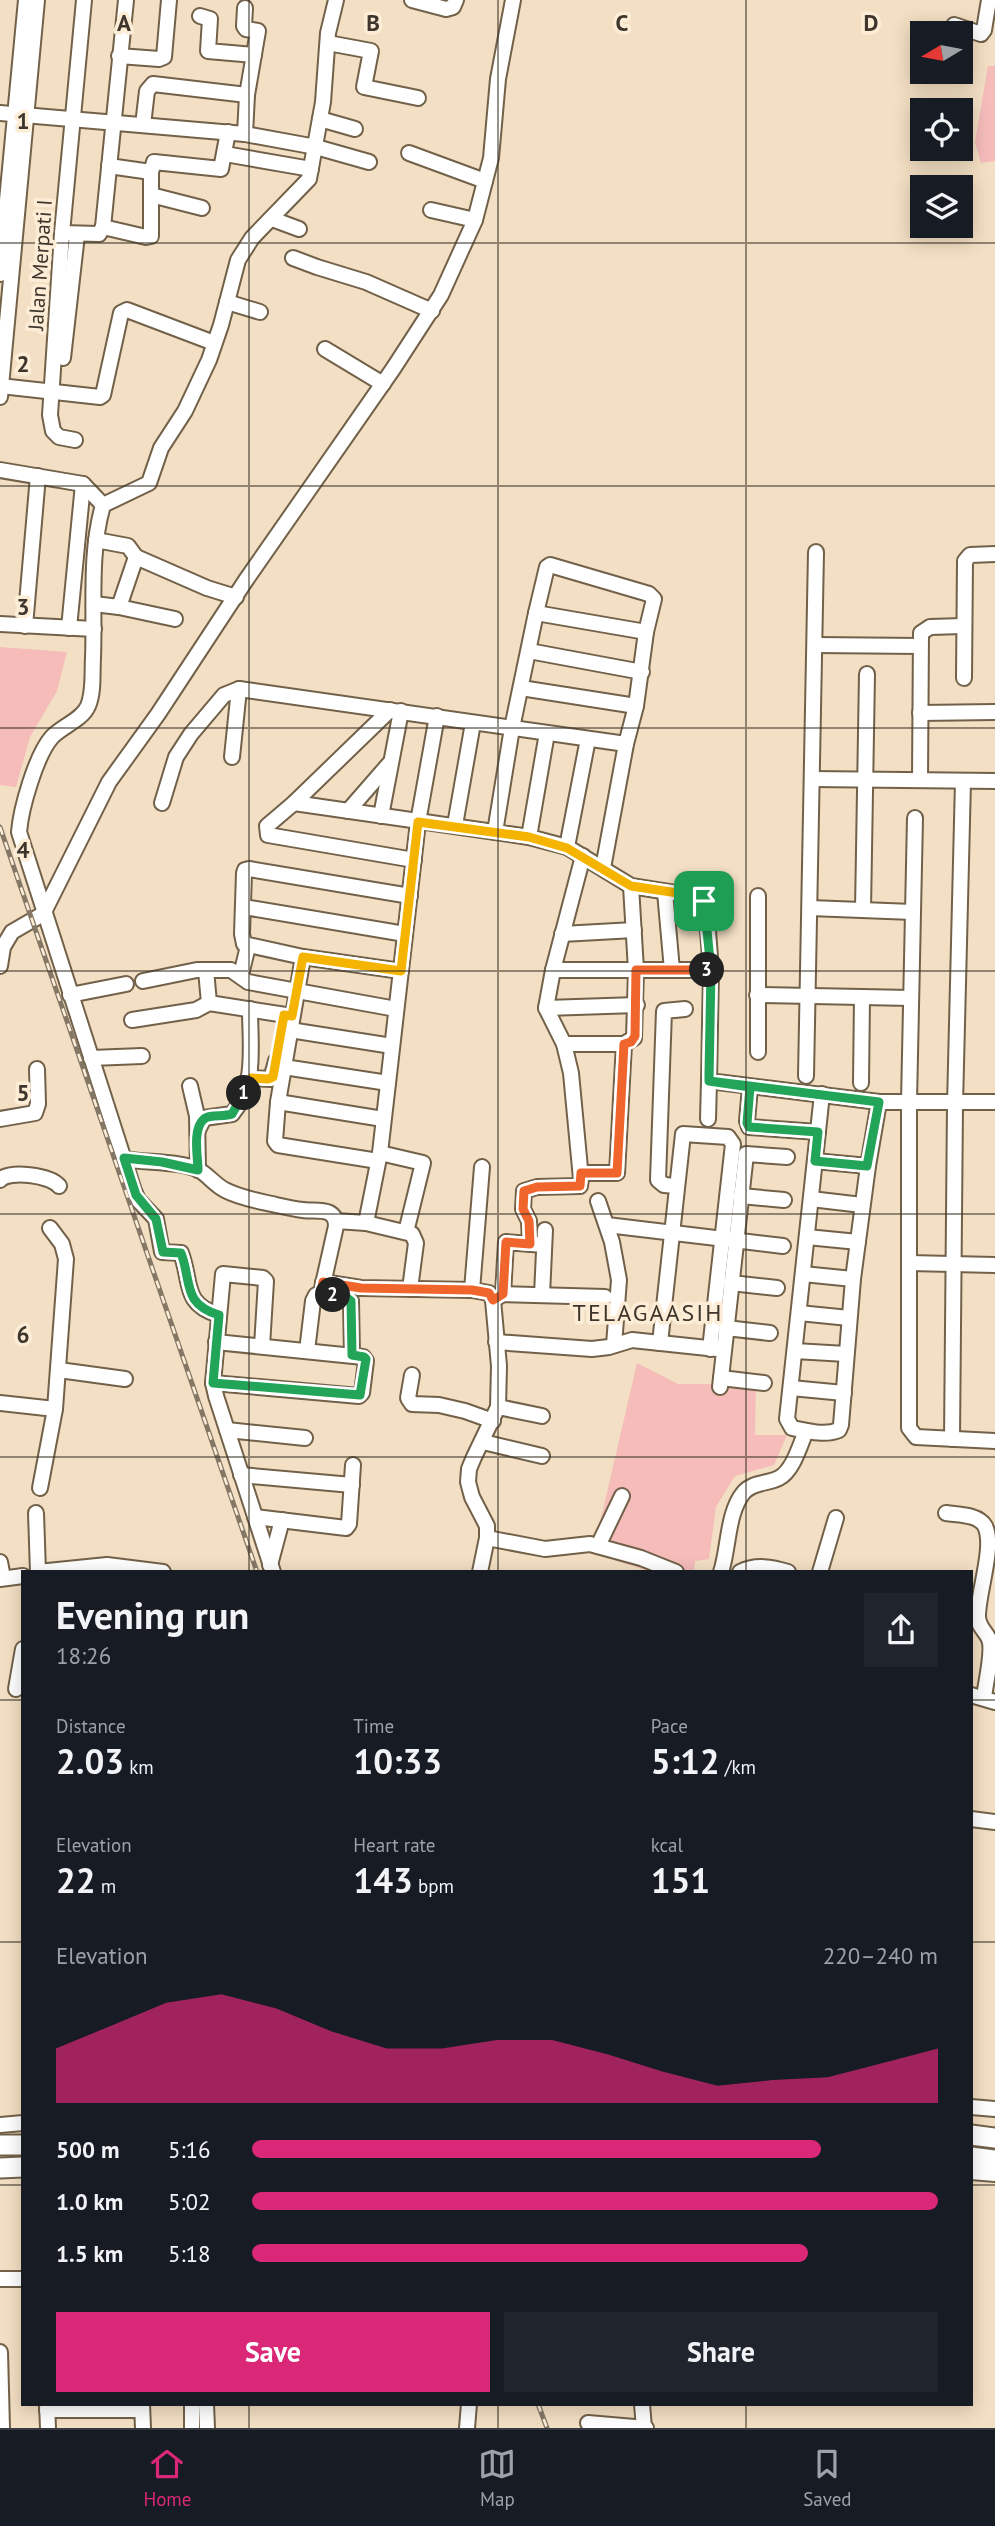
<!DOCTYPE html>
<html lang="en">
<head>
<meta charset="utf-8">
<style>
	:root { --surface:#171b24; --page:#20242c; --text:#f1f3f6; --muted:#9ea1a6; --line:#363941; --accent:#db2777 }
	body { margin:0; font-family:"PT Sans",sans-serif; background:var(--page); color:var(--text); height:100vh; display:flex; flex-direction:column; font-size:26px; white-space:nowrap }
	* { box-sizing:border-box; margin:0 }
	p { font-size:23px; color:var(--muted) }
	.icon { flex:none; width:38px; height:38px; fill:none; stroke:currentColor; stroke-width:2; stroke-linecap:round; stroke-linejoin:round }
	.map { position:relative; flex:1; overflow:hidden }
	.panel { position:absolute; left:21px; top:1570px; width:952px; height:836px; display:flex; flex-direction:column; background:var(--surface); border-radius:0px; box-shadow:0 4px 18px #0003 }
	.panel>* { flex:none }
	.needle { width:46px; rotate:260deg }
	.controls { position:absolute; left:910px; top:21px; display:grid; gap:14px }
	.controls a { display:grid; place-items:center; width:63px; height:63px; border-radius:0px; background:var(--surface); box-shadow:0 4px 18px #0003; font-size:35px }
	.pin { position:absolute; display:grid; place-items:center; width:60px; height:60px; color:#fff; margin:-30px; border-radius:14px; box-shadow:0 4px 10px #0006 }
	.km { position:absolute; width:35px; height:35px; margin:-18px; border-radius:50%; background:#222; color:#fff; font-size:19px; line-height:35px; text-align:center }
	.round { display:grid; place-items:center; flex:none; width:74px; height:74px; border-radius:0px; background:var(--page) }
	.overview { display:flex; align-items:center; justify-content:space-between; height:119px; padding:0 35px }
	h1 { font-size:38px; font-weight:700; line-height:52px }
	.stats { display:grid; grid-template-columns:repeat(3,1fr); gap:10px; height:119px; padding:7px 35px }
	.stats div { display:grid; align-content:center }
	.stats b { font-size:35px; font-weight:700 }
	.stats small { font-size:19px; font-weight:400 }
	.stats p { font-size:19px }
	.chart { height:196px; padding:14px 35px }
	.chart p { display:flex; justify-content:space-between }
	.chart svg { width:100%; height:126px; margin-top:7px; fill:var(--accent); opacity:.7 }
	.button { display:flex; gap:14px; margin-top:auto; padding:14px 35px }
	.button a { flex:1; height:80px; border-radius:0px; background:var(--accent); color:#fff; font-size:28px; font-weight:700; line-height:80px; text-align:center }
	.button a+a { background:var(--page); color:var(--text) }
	ul { padding:0 35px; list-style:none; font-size:23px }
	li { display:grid; grid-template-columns:112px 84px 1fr; align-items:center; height:52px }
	li i { height:18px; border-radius:9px; background:var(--accent) }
	.tab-bar { display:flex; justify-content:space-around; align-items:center; height:98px; border-top:2px solid var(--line); background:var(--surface); font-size:19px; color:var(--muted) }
	.tab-bar a { display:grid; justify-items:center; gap:4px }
	.tab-bar .on { color:var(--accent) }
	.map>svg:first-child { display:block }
</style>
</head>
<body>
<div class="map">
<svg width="995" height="2428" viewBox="0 0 995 2428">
	<rect width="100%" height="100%" fill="#f3dfc3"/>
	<g fill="#f5bcba">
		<polygon points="988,66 995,66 995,161 981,163 975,142"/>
		<polygon points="0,647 67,652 57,691 30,737 16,787 0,785"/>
		<polygon points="637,1363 678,1384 756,1384 755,1435 787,1435 774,1465 735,1476 716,1507 709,1559 695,1561 694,1571 651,1572 593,1553"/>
	</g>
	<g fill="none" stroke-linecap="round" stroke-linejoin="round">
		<g stroke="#726149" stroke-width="18">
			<g id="minor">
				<polyline points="412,0 446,9 453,7 456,0"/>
				<polyline points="245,8 244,26 246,29 258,31 247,95 245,134"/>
				<polyline points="200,16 210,19 208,51 254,55"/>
				<polyline points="954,25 981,34 984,30 989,0"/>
				<polyline points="328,43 371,51 364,87 418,98"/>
				<polyline points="119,56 159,59 164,57 169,0"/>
				<polyline points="0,113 245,134 316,147 369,162"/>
				<polyline points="320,119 355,129"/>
				<polyline points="143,125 147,91 153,84 247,95"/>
				<polyline points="409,153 485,181"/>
				<polyline points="225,154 311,169"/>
				<polyline points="151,172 154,162 221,169 228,132"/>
				<polyline points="151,195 202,208"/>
				<polyline points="431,210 475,220"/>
				<polyline points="272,219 299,229"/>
				<polyline points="103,227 126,0"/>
				<polyline points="62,233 99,234 103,227 146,237 151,236 151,172 109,166"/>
				<polyline points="293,258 317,267 366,282 432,311"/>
				<polyline points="0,274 26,0"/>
				<polyline points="227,302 260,312"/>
				<polyline points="325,349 383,384"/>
				<polyline points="63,358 77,235"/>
				<polyline points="0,386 100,397 103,395 121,313 127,310 214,343"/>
				<polyline points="0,397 37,0"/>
				<polyline points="75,440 59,437 53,431 50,415 62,233 84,0"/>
				<path d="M0,470L83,484L103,505C89,554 95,607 93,658C92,674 94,692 88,706C82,720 62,726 52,737C36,755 21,808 19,832L134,1191L138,1200L156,1219L162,1252L181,1253C192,1282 182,1304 219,1315"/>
				<polyline points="103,505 149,483 161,448 185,411 209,360 221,325 238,260 252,238 309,179 323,102 328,33 336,0"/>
				<polyline points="96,540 128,546 136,557 207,588 236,597"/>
				<polyline points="94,604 119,607 136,557"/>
				<polyline points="119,607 175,619"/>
				<polyline points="536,613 547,567 550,565 649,594 654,599 646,632 636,706 626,744 603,868"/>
				<polyline points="0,624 94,629"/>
				<polyline points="25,626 38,476"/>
				<polyline points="69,628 83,484"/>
				<polyline points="815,645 920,646"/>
				<polyline points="529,651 642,672"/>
				<polyline points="964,678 965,561 970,555 995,554"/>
				<polyline points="521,688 636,706"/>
				<polyline points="390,710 294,803 267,826 268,835 414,860"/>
				<polyline points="920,713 995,712"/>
				<polyline points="232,757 239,689"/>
				<polyline points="812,779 995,781"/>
				<polyline points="920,780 921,633 930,627 963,626"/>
				<polyline points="162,803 176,757 191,734 224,695 239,689 626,744"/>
				<polyline points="294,803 529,837 567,847 631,886 700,897 706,905 711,970 709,1081 879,1102 995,1102"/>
				<polyline points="348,811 389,764"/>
				<polyline points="381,816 401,711"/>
				<polyline points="915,818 909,1102 909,1428 916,1437 995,1441"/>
				<polyline points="455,825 473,723"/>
				<polyline points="495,832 512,728 536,613 646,632"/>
				<polyline points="529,837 547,733"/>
				<polyline points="567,847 588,739"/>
				<polyline points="665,892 672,970"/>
				<polyline points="244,907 405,934"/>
				<polyline points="810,908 913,912"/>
				<polyline points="863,910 867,674"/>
				<polyline points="562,934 634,930"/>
				<polyline points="303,957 278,1102 275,1141 278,1145 378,1161"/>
				<polyline points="0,966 3,947 12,932 43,914 109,782 158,714 246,580 393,369 441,295 475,220 491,158 498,79 513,0"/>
				<polyline points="206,970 209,1003 292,1016"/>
				<polyline points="553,970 711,970"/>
				<polyline points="401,971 303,957 244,944 242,934 244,873 245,870 249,869 410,896"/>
				<polyline points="241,975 248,946"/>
				<polyline points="143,981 197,970 231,970 248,982 396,1009"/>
				<polyline points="70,995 126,984"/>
				<polyline points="757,995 911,998"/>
				<polyline points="546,1008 637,1005"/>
				<polyline points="132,1020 196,1010 209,1003"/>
				<polyline points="290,1030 392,1046"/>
				<polyline points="564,1044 624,1044 634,1038 636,970 631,886"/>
				<polyline points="758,1052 758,896"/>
				<polyline points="91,1058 142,1056"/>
				<polyline points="284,1067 388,1083"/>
				<polyline points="806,1076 816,552"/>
				<polyline points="251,1078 271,1079 276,1061"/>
				<polyline points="861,1083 862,997"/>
				<polyline points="190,1086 197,1116 198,1170"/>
				<polyline points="750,1087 747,1121 749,1127 818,1132"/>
				<path d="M822,1094L787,1419L792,1428C807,1431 825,1436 839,1430L841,1425L853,1279L868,1166L879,1102"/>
				<polyline points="278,1102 383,1119"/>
				<polyline points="0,1119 35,1113 38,1104 37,1069"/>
				<polyline points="708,1119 709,1081"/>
				<path d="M198,1130L204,1118L232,1114C257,1085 250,1046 250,1009"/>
				<polyline points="380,1153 423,1163 406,1232"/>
				<path d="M124,1159C145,1163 181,1161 199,1170C208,1175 215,1185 225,1190C240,1198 259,1201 276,1205C285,1207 294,1209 303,1210C316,1212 336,1206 336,1226L321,1293L316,1295L313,1301L307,1351"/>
				<polyline points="815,1161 868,1166"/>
				<polyline points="581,1173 617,1173 624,1044"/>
				<path d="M0,1180C9,1170 50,1175 59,1186"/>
				<polyline points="677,1186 664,1185 658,1180 664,1011 685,1009"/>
				<polyline points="741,1196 784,1200"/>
				<polyline points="811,1199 862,1205"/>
				<polyline points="598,1201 612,1242 619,1280 614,1345"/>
				<polyline points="336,1221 366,1223 412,1234 416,1243 410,1289"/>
				<polyline points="366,1223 380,1153 418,822 437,716"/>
				<polyline points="607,1225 783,1246"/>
				<polyline points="807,1237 858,1242"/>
				<polyline points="530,1244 529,1221 523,1209 524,1191 537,1187 580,1186 581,1179 571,1073 564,1044 546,1008 553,970 583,856"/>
				<polyline points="909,1263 995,1265"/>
				<polyline points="803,1274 853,1279"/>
				<polyline points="323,1282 361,1288 472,1290 489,1293 493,1300 499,1366 498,1407 474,1457 469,1469 468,1482 472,1497 487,1526 487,1538 480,1572"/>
				<polyline points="731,1283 777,1288"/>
				<polyline points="472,1290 482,1167"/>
				<polyline points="321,1293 346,1297 351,1301 352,1355"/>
				<polyline points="503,1294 506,1242 544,1245"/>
				<polyline points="542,1295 545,1230"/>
				<polyline points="493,1300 503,1294 605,1297"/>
				<polyline points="799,1313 849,1318"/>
				<polyline points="726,1328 770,1333"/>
				<polyline points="496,1342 592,1349 609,1347 632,1340 717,1349"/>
				<polyline points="660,1343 683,1134 728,1137 733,1144 710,1349"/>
				<polyline points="262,1346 266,1281 263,1278 223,1274 213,1383 216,1396 273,1572"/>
				<polyline points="795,1351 846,1354"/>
				<polyline points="59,1370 125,1379"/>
				<polyline points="412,1375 408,1398 412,1404 439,1405 465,1411 493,1421"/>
				<polyline points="721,1378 764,1383"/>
				<polyline points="213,1383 359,1396 362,1393 366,1361 363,1357 216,1342"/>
				<polyline points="720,1387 746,1154 787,1157"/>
				<polyline points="791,1388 844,1393"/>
				<polyline points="0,1403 55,1409 66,1259 62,1244 50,1228"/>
				<polyline points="498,1407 542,1416"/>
				<polyline points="227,1430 305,1438"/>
				<polyline points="952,1439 955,1105 963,781"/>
				<polyline points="483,1442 542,1456"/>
				<polyline points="241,1475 352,1485"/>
				<polyline points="40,1488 55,1409"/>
				<polyline points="36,1513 38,1572"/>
				<path d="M946,1513C958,1515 978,1514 985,1526C995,1546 978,1592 978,1616C978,1627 985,1630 989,1639C994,1651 985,1685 984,1698"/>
				<polyline points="255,1517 346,1528 349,1524 353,1465"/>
				<polyline points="487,1538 545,1549 590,1544 641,1558 676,1572"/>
				<polyline points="598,1546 622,1496"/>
				<polyline points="0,1562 3,1578"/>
				<polyline points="270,1565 282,1520"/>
				<polyline points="38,1572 107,1565 163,1572"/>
				<path d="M721,1572C729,1548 727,1512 744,1492C753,1482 767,1484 779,1478C793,1471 800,1445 806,1431"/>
				<path d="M740,1572C756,1564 772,1567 788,1572"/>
				<polyline points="820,1572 836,1518"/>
				<polyline points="0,1579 23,1576"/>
				<polyline points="16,1689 23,1649"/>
				<polyline points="971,1695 995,1702"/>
				<polyline points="971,1819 995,1822"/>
				<polyline points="971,2107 995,2109"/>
				<polyline points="0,2125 23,2123"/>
				<polyline points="971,2172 995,2174"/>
				<polyline points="0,2279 23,2279"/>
				<polyline points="0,2352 2,2428"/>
				<polyline points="47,2404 48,2428"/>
				<polyline points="142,2404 143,2428"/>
				<polyline points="192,2404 192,2428"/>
				<polyline points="206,2404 207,2428"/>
				<polyline points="642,2404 644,2428"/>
				<polyline points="47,2410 142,2410"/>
				<polyline points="588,2423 646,2428"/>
				<polyline points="467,2428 469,2404"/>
			</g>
		</g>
		<g stroke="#726149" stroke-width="23">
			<g id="highway">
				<polyline points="971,2135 995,2138"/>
				<polyline points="0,2145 23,2145"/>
				<polyline points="971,2157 995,2160"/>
				<polyline points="0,2168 23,2167"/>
			</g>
		</g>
		<use href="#minor" stroke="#fff" stroke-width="14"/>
		<use href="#highway" stroke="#fff" stroke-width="19"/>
		<g stroke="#847766" stroke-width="5">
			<g id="rail">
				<polyline points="0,827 257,1572"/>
				<polyline points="538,2404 547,2428"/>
			</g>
		</g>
		<use href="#rail" stroke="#fdedd7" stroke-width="2.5" stroke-dasharray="8" stroke-linecap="butt"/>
	</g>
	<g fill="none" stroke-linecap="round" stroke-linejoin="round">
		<g stroke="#fff" stroke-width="14">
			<polyline id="split-1" points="244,1093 251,1078 268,1079 273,1077 284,1015 292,1016 303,957 401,971 418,822 529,837 567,848 631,886 698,896 704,901"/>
		</g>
		<g stroke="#fff" stroke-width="14">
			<path id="split-2" d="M244,1093L232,1114C224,1117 209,1114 204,1119C192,1129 198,1157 198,1170L162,1162L124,1158L136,1195L156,1219L163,1252L181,1253C192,1282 182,1304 219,1315L213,1383L360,1395L366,1359L364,1357L352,1355L351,1301L346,1297L333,1295"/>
		</g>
		<g stroke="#fff" stroke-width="14">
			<polyline id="split-3" points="333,1295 321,1293 323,1282 361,1288 472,1290 489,1293 493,1300 503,1294 506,1242 530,1244 529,1221 523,1209 524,1191 537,1187 580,1186 581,1173 617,1173 624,1044 631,1042 635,1036 636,970 707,970"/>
		</g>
		<g stroke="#fff" stroke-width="14">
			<polyline id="split-4" points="704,901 711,970 709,1081 750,1087 747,1123 749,1127 818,1132 815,1161 867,1166 879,1102 709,1081 709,1074 711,970 707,970"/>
		</g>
		<use href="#split-1" stroke="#f5b400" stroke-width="9"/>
		<use href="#split-2" stroke="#22a559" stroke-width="9"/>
		<use href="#split-3" stroke="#f0652b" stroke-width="9"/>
		<use href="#split-4" stroke="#22a559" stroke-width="9"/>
	</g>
	<path fill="none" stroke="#3e362c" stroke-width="2" stroke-opacity="0.55" d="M249,0V1572M498,0V1572M746,0V1572M0,243H995M0,486H995M0,728H995M0,971H995M0,1214H995M0,1457H995M0,1700H23M971,1700H995M0,1942H23M971,1942H995M0,2185H23M971,2185H995M249,2404V2428M498,2404V2428M746,2404V2428"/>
	<g text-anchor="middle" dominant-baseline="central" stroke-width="7" stroke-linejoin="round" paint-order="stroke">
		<g font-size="21" fill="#3e362c" stroke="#fdedd7">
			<text transform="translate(40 265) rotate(-86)">Jalan Merpati I</text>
		</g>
		<g font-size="24" letter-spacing="2" fill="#3e362c" stroke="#fdedd7">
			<text x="648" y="1312">TELAGAASIH</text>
		</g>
	</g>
	<g font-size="23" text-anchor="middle" font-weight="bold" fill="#3e362c" stroke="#fdedd7" stroke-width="7" stroke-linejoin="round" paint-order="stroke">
		<text x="124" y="31">A</text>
		<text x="373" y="31">B</text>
		<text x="622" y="31">C</text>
		<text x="871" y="31">D</text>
		<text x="23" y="129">1</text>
		<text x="23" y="372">2</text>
		<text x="23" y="615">3</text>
		<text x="23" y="858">4</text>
		<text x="23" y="1101">5</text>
		<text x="23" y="1343">6</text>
	</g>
</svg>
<div class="controls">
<a><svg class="needle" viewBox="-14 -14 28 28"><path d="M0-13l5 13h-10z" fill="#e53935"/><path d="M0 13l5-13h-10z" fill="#9ea1a6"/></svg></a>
<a><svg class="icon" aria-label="locate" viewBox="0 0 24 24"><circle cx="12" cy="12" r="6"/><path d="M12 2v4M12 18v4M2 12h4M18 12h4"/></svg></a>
<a><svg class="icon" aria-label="layers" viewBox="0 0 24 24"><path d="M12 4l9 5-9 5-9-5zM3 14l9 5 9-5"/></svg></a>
</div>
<div class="pin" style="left:704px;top:901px;background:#1e9e55"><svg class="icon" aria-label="arrive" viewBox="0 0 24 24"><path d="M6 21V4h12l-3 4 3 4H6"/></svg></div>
<b class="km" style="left:244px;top:1093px">1</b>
<b class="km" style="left:333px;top:1295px">2</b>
<b class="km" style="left:707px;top:970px">3</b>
<section class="panel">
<div class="overview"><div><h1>Evening run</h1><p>18:26</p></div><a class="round"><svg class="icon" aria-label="share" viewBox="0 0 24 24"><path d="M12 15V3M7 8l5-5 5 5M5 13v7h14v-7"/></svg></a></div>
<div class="stats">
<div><p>Distance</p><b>2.03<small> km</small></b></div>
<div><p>Time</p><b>10:33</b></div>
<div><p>Pace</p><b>5:12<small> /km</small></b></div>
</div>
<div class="stats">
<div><p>Elevation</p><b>22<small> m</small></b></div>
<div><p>Heart rate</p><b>143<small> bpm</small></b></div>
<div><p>kcal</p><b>151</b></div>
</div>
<div class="chart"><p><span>Elevation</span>220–240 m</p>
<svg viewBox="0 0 160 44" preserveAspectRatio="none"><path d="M0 44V25L10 17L20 9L30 6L40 11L50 19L60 25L70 25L80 22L90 22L100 27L110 33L120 38L130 36L140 35L150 30L160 25V44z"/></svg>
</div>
<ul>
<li><b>500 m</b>5:16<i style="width:83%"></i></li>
<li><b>1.0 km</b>5:02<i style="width:100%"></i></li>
<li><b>1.5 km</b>5:18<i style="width:81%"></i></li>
</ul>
<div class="button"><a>Save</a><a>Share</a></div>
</section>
</div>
<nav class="tab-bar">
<a class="on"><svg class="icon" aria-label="home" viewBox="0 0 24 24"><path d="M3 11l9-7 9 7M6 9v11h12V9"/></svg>Home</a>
<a><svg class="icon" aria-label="map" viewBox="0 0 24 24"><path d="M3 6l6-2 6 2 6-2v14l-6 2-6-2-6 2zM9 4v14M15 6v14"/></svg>Map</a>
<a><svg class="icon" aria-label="saved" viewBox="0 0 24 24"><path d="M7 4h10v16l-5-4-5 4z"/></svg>Saved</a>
</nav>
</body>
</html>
